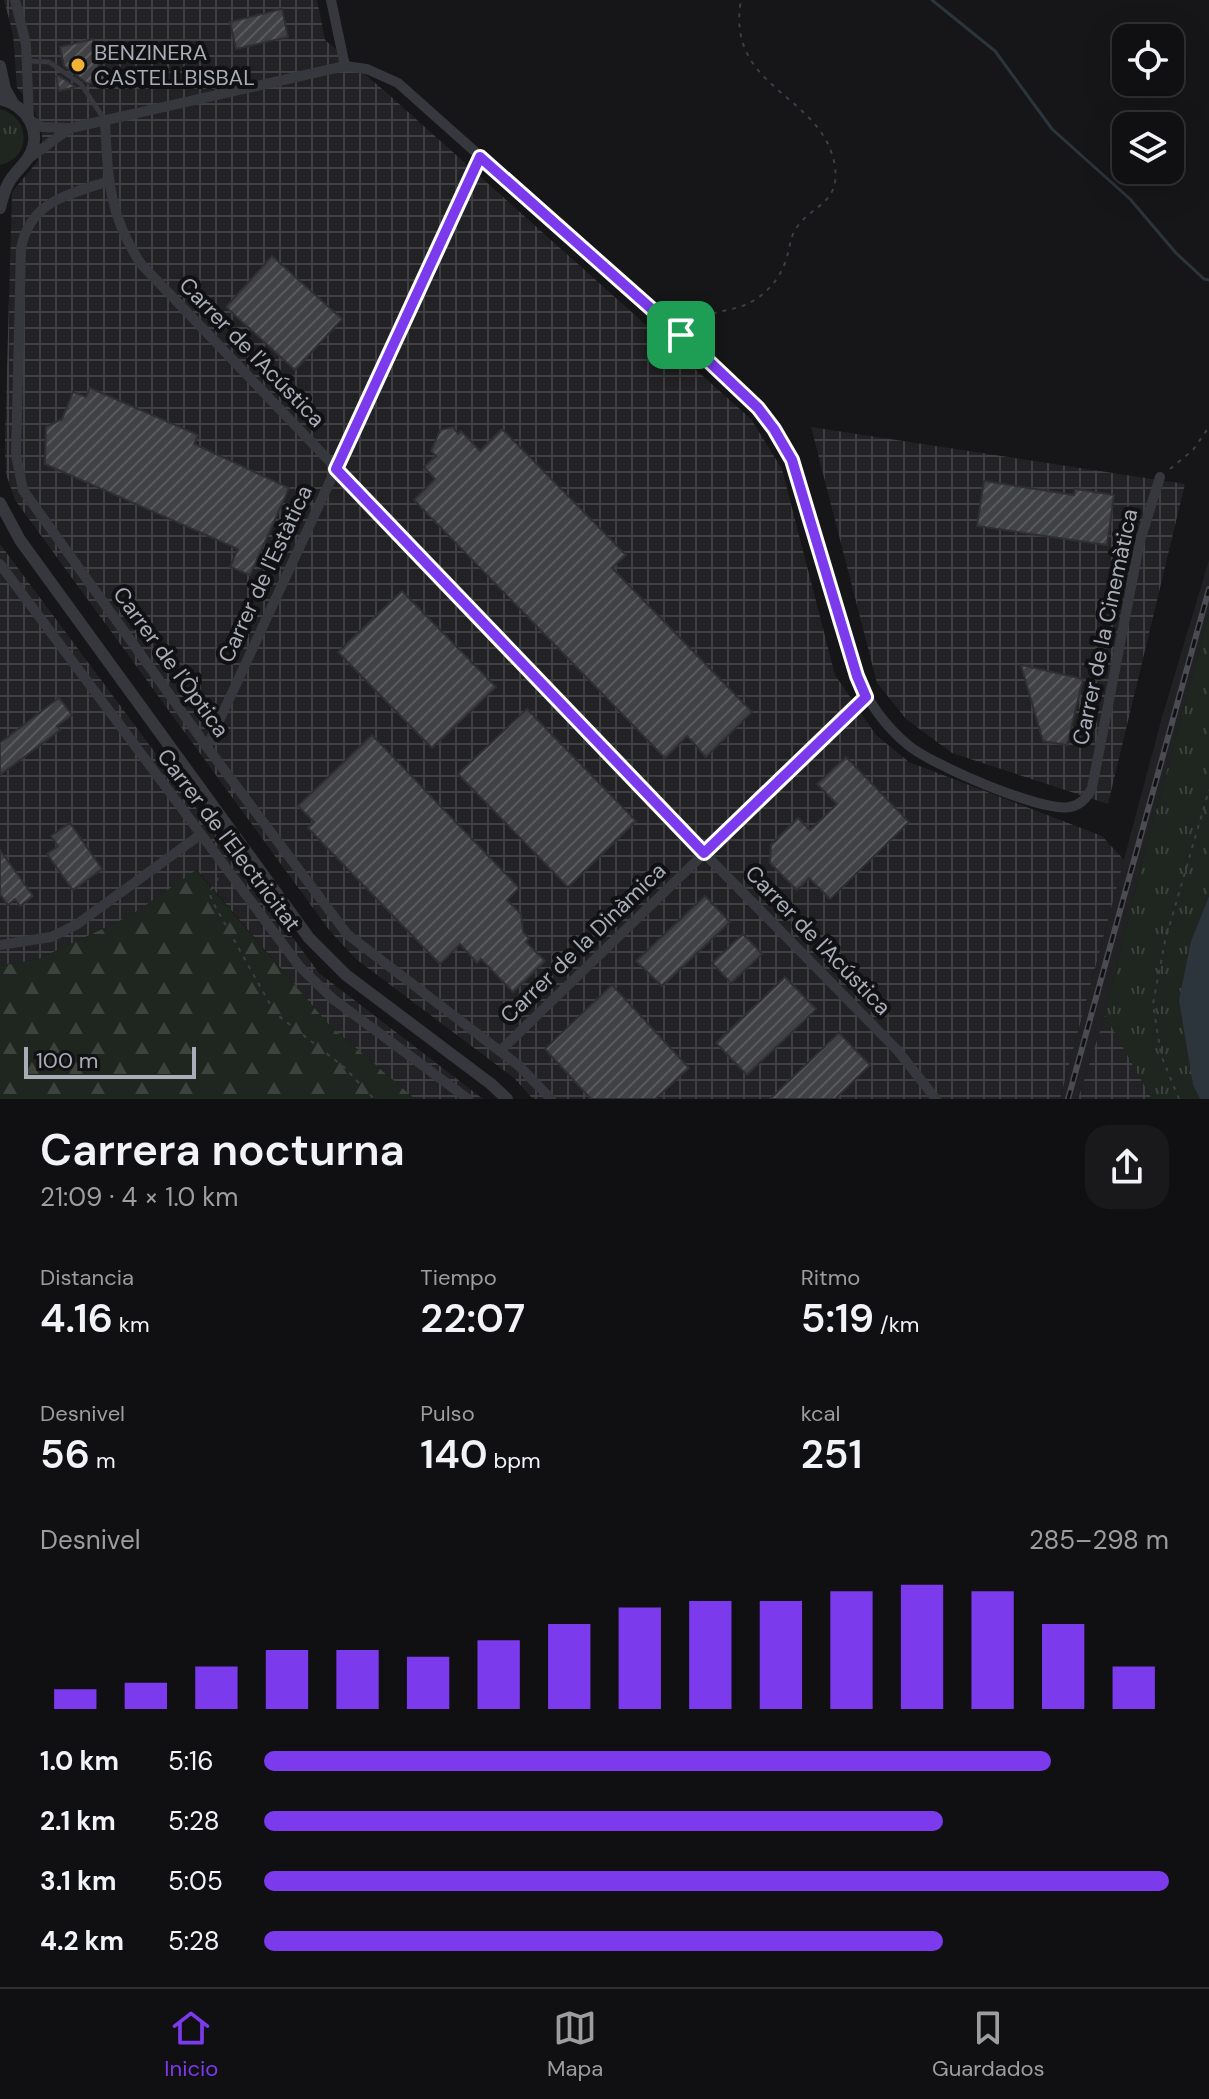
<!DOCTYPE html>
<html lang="es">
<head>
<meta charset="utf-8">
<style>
	:root { --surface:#101012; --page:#19191b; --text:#f1f3f6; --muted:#9c9d9f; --line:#303032; --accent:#7c3aed }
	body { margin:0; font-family:"DM Sans",sans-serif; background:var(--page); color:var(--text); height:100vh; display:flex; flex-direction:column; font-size:30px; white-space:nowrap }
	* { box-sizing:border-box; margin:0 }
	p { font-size:26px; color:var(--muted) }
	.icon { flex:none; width:44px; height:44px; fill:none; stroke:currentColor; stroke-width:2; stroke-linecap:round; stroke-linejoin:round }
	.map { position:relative; height:1099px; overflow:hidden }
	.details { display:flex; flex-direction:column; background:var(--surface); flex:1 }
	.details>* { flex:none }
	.tools { position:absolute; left:1112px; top:24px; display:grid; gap:16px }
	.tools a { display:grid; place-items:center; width:72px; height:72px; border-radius:16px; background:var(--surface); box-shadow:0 8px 32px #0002,0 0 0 2px var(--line); font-size:40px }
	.scale { position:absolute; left:24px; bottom:20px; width:172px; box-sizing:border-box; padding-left:8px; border:4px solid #a8adb8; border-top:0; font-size:22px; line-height:28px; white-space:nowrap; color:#a8adb8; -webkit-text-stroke:6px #111113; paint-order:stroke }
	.pin { position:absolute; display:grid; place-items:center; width:68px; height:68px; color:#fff; margin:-34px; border-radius:16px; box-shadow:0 4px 12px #0006 }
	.round { display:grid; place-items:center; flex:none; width:84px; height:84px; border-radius:24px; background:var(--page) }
	.head { display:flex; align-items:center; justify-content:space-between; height:136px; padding:0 40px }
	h1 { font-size:44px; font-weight:600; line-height:60px }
	.figures { display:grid; grid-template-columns:repeat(3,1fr); gap:12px; height:136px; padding:8px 40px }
	.figures div { display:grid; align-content:center }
	.figures b { font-size:40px; font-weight:600 }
	.figures small { font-size:22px; font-weight:400 }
	.figures p { font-size:22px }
	.chart { height:224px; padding:16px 40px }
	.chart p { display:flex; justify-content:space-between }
	.chart svg { width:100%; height:144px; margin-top:8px; stroke:var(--accent); stroke-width:6 }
	ul { padding:0 40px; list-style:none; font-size:26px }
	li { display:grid; grid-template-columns:128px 96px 1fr; align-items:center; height:60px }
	li i { height:20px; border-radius:10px; background:var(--accent) }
	.dock { display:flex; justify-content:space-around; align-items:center; height:112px; border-top:2px solid var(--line); background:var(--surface); font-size:22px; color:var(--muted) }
	.dock a { display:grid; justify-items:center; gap:4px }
	.dock .selected { color:var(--accent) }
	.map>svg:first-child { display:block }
</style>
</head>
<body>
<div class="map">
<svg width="1209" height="1099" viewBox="0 0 1209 1099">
	<defs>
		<pattern id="industrial-grid" width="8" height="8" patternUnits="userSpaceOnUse" patternTransform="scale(2)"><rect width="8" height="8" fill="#222225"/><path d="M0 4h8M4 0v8" fill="none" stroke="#3f3f43"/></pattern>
		<pattern id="grass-tufts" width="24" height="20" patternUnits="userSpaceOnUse" patternTransform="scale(2)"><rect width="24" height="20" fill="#1e261f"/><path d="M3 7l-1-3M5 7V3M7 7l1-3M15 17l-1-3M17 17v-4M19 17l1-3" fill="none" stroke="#3c433d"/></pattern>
		<pattern id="forest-firs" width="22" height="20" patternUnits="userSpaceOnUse" patternTransform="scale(2)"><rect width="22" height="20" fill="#1e261f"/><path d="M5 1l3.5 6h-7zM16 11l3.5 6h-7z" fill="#3c433d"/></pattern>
		<pattern id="building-hatch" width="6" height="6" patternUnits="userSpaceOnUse" patternTransform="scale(2)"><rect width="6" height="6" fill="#404145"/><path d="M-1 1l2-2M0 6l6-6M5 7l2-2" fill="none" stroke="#595a5e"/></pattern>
	</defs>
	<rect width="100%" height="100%" fill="#161618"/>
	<polygon fill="#222225" points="1209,560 1209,614 1143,860 1105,1015 1078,1099 1060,1099 1162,717"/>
	<g fill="url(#industrial-grid)">
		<polygon points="4,0 317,0 325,40 388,94 751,419 782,469 835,675 876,735 909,762 1102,836 1124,860 1060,1099 533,1099 514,1078 356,959 329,930 15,500 6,474 5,442 12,192 37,162 42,144 42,131 32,104 17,88 13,34"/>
		<polygon points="811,427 1185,484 1108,804 952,753 906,719 877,683"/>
		<polygon points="0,544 319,973 483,1099 415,1099 329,1025 197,870 130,916 39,959 0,966"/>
		<polygon points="1105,1015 1152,1099 1078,1099"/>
	</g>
	<g fill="url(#grass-tufts)">
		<path d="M0,109C31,117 32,158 0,165Z"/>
		<polygon points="1209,614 1209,896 1191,941 1193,1084 1200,1099 1152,1099 1105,1015 1143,860"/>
	</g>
	<polygon fill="url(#forest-firs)" points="196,870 329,1025 415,1099 0,1099 0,966 39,959 130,916"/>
	<polygon fill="#2c353c" points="1209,896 1209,1099 1200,1099 1193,1085 1179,1000 1191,941"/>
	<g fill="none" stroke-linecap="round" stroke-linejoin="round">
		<polyline stroke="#2c353c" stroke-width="3" points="932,0 995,51 1052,129 1130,199 1176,253 1204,279 1209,280"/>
	</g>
	<g fill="url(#building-hatch)" stroke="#303034" stroke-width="2">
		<polygon points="282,9 288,37 236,49 230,22"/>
		<polygon points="93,39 99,67 104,66 108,80 88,84 64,66 60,47"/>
		<polygon points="56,76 59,76 76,87 59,91"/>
		<polygon points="272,256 342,319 295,370 226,307"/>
		<polygon points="90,388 198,435 194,444 289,488 250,575 230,567 238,549 45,464 46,427 62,419 73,392 86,397"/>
		<polygon points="453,427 458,434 461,431 480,451 502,429 626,555 612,568 752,712 706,757 687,736 665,758 414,500 435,479 424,467 436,456 431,451 440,430"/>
		<polygon points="984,481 1074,495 1075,489 1114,495 1107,545 977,526"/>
		<polygon points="402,591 496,687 432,748 338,652"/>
		<polygon points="1021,665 1083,679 1067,745 1043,741"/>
		<polygon points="59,698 72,715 57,726 60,730 0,775 0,743"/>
		<polygon points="527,709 636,821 568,887 458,774"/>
		<polygon points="372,735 519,888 507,900 521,914 523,932 529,938 526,942 545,961 513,992 481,959 477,963 460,944 440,964 308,828 314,822 298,806"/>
		<polygon points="846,757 909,822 830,899 809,878 797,890 770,863 771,845 798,818 810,830 837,804 817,784"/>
		<polygon points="70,823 102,869 73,890 47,854 58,846 51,836"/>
		<polygon points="0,850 33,896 20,906 15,899 8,905 0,894"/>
		<polygon points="705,896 730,922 662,986 636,961"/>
		<polygon points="743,934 762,954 731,983 712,963"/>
		<polygon points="785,977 816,1009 747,1075 716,1043"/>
		<polygon points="612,985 689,1068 655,1099 591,1099 545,1049"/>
		<polygon points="839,1033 870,1065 835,1099 770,1099"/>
	</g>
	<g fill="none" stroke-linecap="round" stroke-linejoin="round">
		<g stroke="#3d3f44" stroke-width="2" stroke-dasharray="4 6" stroke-linecap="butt">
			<path d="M687,328C700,310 734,313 753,301C771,290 783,274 788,253C790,245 791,237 795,230C810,205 840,205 835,167C824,93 725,91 741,0"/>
			<polyline points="1170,469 1193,450 1209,427"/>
			<polyline points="218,878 209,893 215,906 275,1013 344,1067 374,1099"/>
			<polyline points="1179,1099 1161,1055 1153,1004 1165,941 1209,790"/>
		</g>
		<polyline stroke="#37383d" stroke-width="5" points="28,61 49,62 81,84 104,119"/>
		<g stroke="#37383d" stroke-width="10">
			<polyline points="15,0 26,44 29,118"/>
			<polyline points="331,0 345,66"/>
			<path d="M105,120C108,178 108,214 141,264L704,853L898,1051L936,1099"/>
			<path d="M31,121L42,127L71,128L345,66L367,69L398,83L681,335L758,408L774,429L792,460L857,676C869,704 885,726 908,745C932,765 1041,812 1070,807C1081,805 1087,798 1092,788L1140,541L1160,477"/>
			<polyline points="28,159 69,129"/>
			<path d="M109,181C68,195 31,200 21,248L16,455L23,490L207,747L347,934L518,1065L551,1099"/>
			<polyline points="0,564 299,966 333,999 468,1099"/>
			<polyline points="207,747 480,157"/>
			<polyline points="0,945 51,937 76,925 200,835"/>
			<polyline points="500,1051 866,697"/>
		</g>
		<g stroke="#37383d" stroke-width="12">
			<polyline points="0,66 5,89 13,103"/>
			<path d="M0,99C27,105 44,133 28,158C22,167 13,174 8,184C4,191 2,200 0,208"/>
			<polyline points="0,503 20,540 309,938 346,975 491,1084 507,1099"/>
		</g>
		<g stroke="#4a4c52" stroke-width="6">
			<polyline id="rail" points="1068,1099 1209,589"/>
		</g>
		<use href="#rail" stroke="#111113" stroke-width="3" stroke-dasharray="9" stroke-linecap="butt"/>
	</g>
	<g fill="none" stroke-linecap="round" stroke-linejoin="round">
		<g stroke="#fff" stroke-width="16">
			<polygon id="route" points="480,157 681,335 758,408 774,429 792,460 857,676 866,697 704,853 336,469"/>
		</g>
		<use href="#route" stroke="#7c3aed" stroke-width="10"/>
	</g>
	<circle fill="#f2b134" stroke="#111113" stroke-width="3" cx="78" cy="65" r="8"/>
	<g text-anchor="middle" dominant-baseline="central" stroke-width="8" stroke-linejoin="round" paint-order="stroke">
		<g font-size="22" fill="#a8adb8" stroke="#111113" text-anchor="start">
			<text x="94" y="52">BENZINERA<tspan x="94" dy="25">CASTELLBISBAL</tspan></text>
		</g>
		<g font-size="22" fill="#a8adb8" stroke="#111113">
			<text transform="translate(252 352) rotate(46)">Carrer de l'Acústica</text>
			<text transform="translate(265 574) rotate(-65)">Carrer de l'Estàtica</text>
			<text transform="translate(1105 627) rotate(-78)">Carrer de la Cinemàtica</text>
			<text transform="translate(171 662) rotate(54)">Carrer de l'Òptica</text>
			<text transform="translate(229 840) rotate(53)">Carrer de l'Electricitat</text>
			<text transform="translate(818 940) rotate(46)">Carrer de l'Acústica</text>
			<text transform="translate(583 943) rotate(-44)">Carrer de la Dinàmica</text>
		</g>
	</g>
</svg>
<div class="tools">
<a><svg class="icon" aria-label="locate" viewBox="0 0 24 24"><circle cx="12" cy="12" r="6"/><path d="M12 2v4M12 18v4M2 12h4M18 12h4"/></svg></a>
<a><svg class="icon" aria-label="layers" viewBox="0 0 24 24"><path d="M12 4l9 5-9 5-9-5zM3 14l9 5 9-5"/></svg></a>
</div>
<div class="scale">100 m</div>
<div class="pin" style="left:681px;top:335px;background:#1e9e55"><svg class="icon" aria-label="arrive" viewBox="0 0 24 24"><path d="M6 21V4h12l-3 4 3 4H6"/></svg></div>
</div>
<section class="details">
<div class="head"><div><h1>Carrera nocturna</h1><p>21:09 · 4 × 1.0 km</p></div><a class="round"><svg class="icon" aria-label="share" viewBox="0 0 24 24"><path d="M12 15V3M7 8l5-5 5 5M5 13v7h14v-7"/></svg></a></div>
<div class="figures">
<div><p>Distancia</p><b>4.16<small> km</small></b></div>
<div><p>Tiempo</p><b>22:07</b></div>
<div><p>Ritmo</p><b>5:19<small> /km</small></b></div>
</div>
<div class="figures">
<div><p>Desnivel</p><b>56<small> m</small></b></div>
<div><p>Pulso</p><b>140<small> bpm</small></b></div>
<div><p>kcal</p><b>251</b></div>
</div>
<div class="chart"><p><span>Desnivel</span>285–298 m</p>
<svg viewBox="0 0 160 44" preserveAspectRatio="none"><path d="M5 44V38M15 44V36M25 44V31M35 44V26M45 44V26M55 44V28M65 44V23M75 44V18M85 44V13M95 44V11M105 44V11M115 44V8M125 44V6M135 44V8M145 44V18M155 44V31"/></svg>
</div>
<ul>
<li><b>1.0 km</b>5:16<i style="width:87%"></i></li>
<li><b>2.1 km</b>5:28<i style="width:75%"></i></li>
<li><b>3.1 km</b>5:05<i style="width:100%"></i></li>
<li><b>4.2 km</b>5:28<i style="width:75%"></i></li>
</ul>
</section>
<nav class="dock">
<a class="selected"><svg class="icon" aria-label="home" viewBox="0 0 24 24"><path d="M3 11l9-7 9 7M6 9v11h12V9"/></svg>Inicio</a>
<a><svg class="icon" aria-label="map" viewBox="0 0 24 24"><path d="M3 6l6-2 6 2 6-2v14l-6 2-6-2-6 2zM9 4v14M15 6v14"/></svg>Mapa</a>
<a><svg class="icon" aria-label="saved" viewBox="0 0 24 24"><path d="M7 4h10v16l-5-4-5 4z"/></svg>Guardados</a>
</nav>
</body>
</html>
